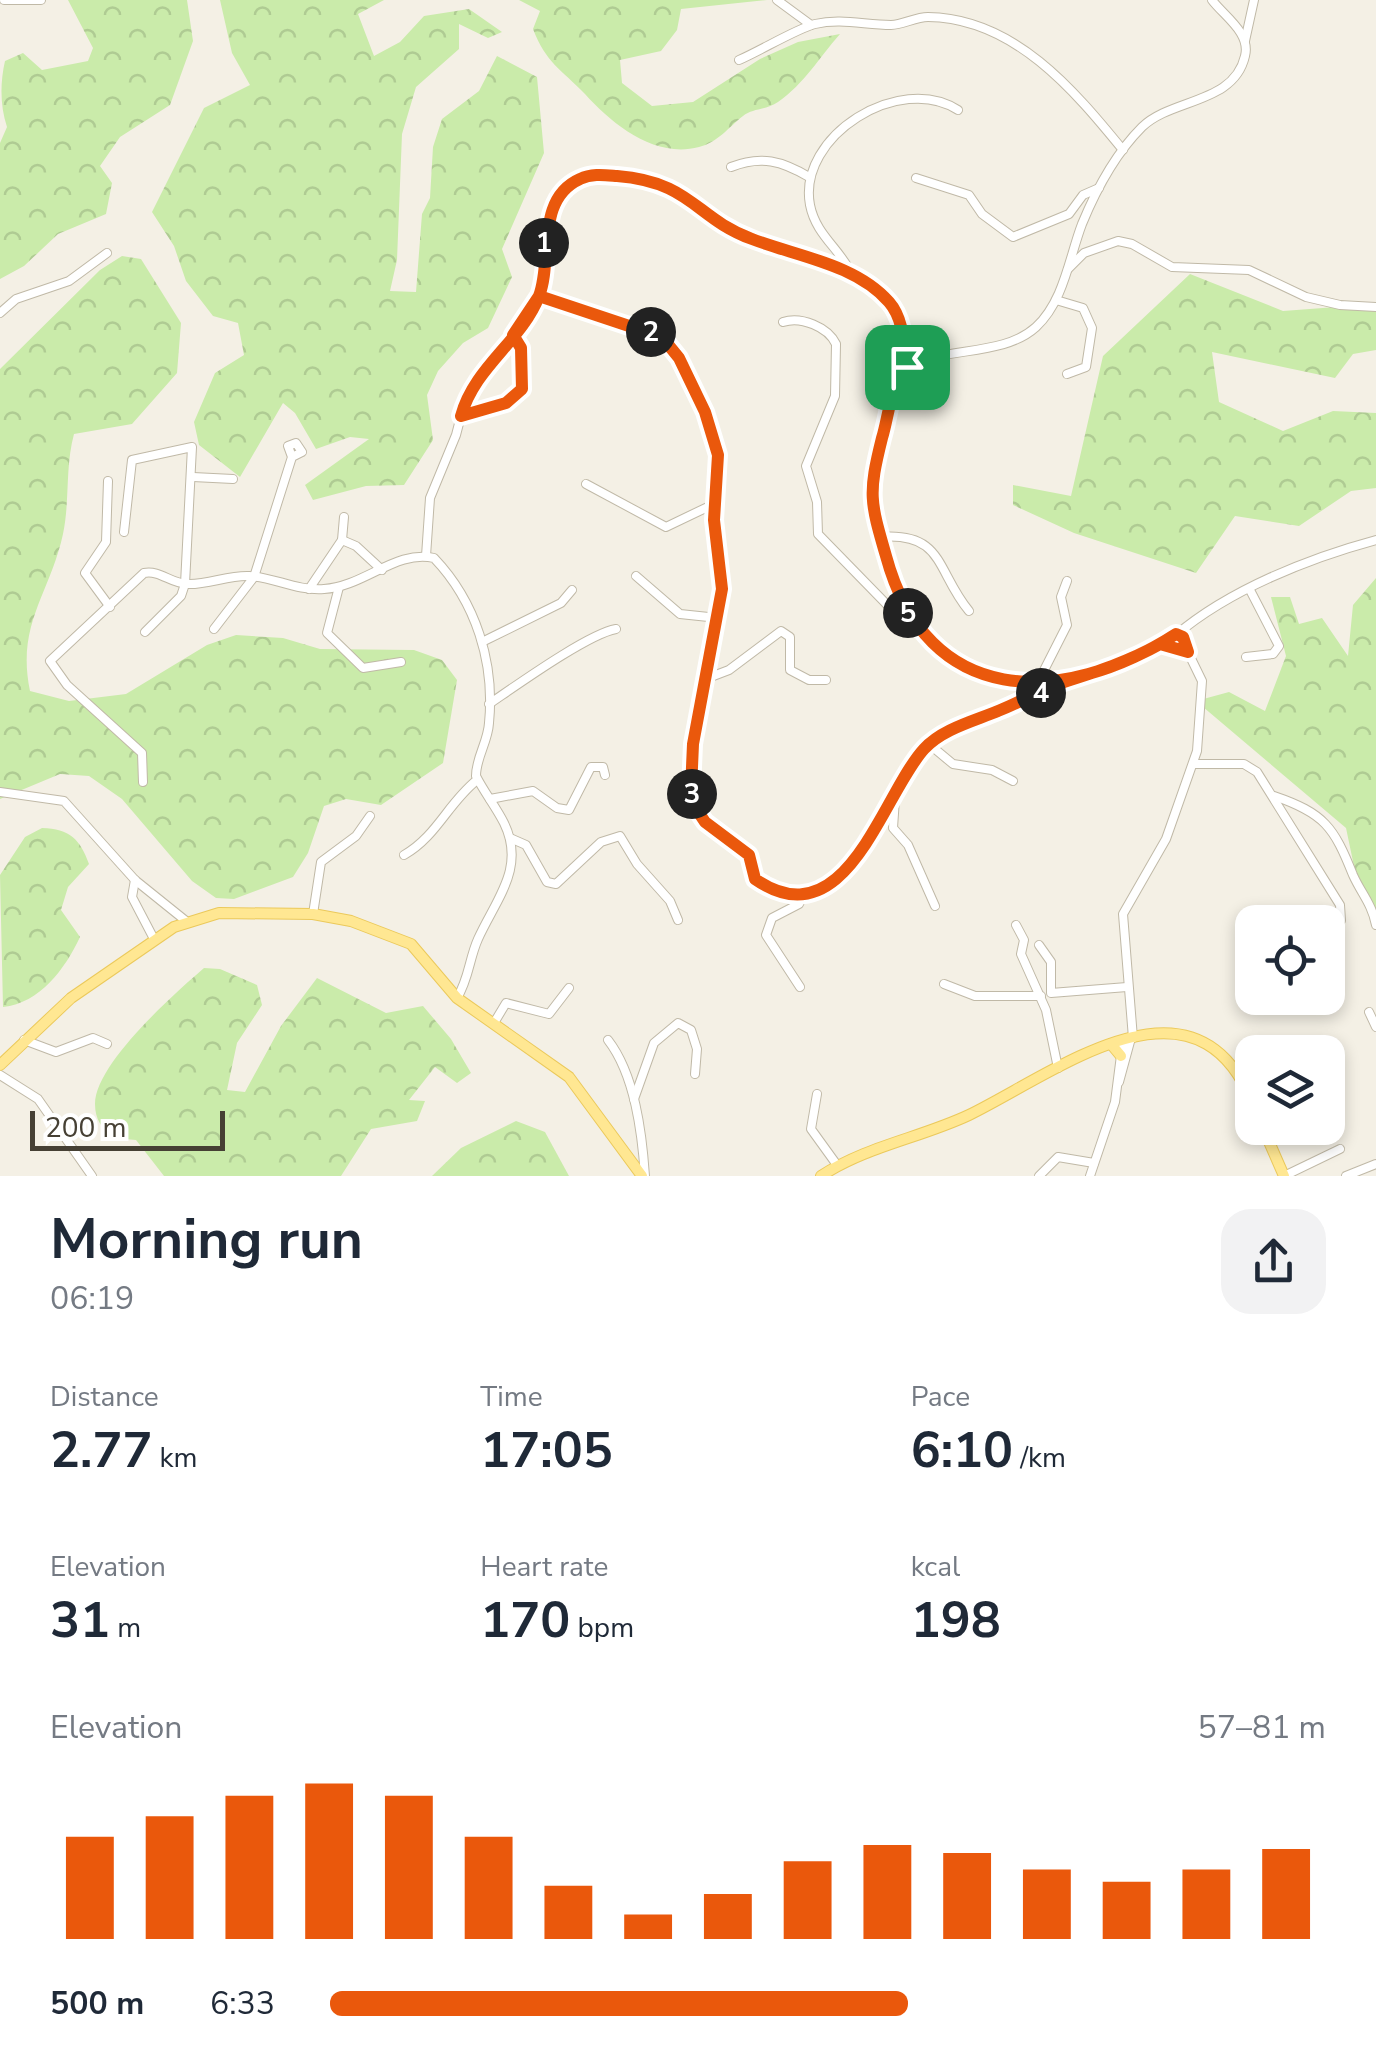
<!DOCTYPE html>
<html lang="en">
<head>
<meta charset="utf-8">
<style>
	:root { --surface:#fff; --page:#f2f2f3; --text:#1f2937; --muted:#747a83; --accent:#ea580c }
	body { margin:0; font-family:"Nunito Sans",sans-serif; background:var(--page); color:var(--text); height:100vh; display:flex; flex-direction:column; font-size:38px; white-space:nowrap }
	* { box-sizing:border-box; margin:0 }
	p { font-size:32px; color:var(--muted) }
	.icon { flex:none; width:55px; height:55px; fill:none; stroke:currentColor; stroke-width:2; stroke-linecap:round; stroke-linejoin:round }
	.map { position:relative; height:1176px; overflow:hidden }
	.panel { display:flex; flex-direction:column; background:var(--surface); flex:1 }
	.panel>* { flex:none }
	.controls { position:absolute; left:1235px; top:905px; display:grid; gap:20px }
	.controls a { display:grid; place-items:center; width:110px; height:110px; border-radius:20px; background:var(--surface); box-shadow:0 5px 15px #0003; font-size:50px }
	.scale { position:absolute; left:30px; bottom:25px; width:195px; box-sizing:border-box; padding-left:10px; border:5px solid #464034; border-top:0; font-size:28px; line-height:35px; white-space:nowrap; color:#464034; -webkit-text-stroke:8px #fff; paint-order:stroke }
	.pin { position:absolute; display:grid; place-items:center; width:85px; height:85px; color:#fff; margin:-42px; border-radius:20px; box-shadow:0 5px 15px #0006 }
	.km { position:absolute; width:50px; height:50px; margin:-25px; border-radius:50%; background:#222; color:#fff; font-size:28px; line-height:50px; text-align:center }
	.round { display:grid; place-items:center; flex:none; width:105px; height:105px; border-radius:30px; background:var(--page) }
	.overview { display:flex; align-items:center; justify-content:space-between; height:170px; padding:0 50px }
	h1 { font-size:55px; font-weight:700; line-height:75px }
	.figures { display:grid; grid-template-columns:repeat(3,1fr); gap:15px; height:170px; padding:10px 50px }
	.figures div { display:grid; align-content:center }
	.figures b { font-size:50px; font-weight:700 }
	.figures small { font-size:28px; font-weight:400 }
	.figures p { font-size:28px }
	.chart { height:280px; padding:20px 50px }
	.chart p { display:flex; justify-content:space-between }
	.chart svg { width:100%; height:180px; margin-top:10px; stroke:var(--accent); stroke-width:6 }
	ul { padding:0 50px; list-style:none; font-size:32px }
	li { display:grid; grid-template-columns:160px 120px 1fr; align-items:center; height:75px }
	li i { height:25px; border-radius:12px; background:var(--accent) }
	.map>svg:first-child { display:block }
</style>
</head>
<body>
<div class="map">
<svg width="1376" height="1176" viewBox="0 0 1376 1176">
	<defs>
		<pattern id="forest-crowns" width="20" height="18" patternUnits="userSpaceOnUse" patternTransform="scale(2.5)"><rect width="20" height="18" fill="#caebaa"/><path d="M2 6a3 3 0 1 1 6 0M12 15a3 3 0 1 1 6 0" fill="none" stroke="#afcb93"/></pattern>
	</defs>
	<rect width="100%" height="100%" fill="#f4f0e5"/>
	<g fill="url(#forest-crowns)">
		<path d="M68,0H187L193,41L170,105L120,137L100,166L112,183L106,214L58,234L24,266L0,279V143L7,127C0,106 0,83 5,61L23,53L42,70L88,61L93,48Z"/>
		<polygon points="220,0 384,0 358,14 374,56 400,42 424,16 469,9 502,32 488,38 459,24 459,49 416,87 402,134 397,260 390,291 416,292 422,214 430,198 433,147 442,119 479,91 497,56 537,77 544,153 502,249 512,277 488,328 463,343 438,371 427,395 433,440 404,485 366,486 313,500 305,485 369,439 350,437 316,449 295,413 283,403 240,477 199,445 194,422 215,373 244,355 238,323 213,316 186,281 174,246 152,212 204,108 250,85 232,53"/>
		<path d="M519,0H767L681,9L677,30L661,51L620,60L622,83L652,106L693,102L760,59L798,42L840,34C818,59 805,83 778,102C767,110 753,108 743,116C729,127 717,143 699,147C655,159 612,124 585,94C561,69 546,63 533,29L540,11Z"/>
		<path d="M122,256L141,259L181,323L177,373L132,424L74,434C65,467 70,501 63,534C50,594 16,624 30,691L69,701L126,694L207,645L236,635L283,638L320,649L414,650L442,660L457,680L443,763L381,805L346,799L324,806L308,853L293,877L234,899L216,898L192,881L122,799L89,776L60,774L0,799V369L100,270Z"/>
		<polygon points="1190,274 1283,311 1376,304 1376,350 1353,354 1335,378 1212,352 1219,402 1283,431 1333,411 1376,413 1376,488 1351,491 1299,526 1235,516 1196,573 1074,533 1013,505 1013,485 1071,496 1103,356"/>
		<polygon points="1376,578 1376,917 1355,871 1346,828 1196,701 1229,692 1265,711 1286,656 1271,597 1290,597 1299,624 1322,618 1348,656 1353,605"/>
		<path d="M42,828C70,829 80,839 89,864L68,887L61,910L80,937C65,969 40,1003 3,1007L0,875L25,837Z"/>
		<path d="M204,968L220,969L257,985L262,1005L237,1043L227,1090L245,1092L281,1026L317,978L386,1013L423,1006L451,1039L471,1073L457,1083L435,1067L409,1100L425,1101L417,1121L371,1129L341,1176H164L136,1140L112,1138C102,1127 95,1120 95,1104C95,1064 174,994 204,968Z"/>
		<polygon points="516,1121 545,1132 569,1176 432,1176 461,1148"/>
	</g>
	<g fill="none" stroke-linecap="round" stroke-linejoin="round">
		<g stroke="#c0b9a7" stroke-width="10">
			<g id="minor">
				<polyline points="4,0 41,0"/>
				<polyline points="777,0 811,25"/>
				<polyline points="1245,41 1254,0"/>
				<path d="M739,60C760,51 798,28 815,24C841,18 865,25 891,25C903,25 915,17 928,17C1014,18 1074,90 1123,150"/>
				<path d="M731,167C761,155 782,161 809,177"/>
				<polyline points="916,178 969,195 982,214 1013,237 1069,214 1083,195 1099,188"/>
				<polyline points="1068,269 1084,253 1118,241 1132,244 1172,267 1249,270 1306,297 1340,305 1376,307"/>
				<path d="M853,277C842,250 816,236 810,205C797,136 900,72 958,110"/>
				<path d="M539,296L662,337L679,358L705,412L717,455L714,520L722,589L693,744L691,790L695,807L705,823L749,855L755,879C851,949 881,780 929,744C966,716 1014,708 1054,686"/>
				<polyline points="1056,300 1083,308 1092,328 1086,367 1067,374"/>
				<polyline points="0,313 16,299 69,281 107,253"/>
				<path d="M783,322C801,316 828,327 836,344L835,396L806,466L817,502L818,534L899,617L913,626"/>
				<polyline points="461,415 506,403 522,389 521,348 513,335"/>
				<polyline points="193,477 233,479"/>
				<polyline points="108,481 106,542 85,573 110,607"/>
				<polyline points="586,484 666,527 714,504"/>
				<polyline points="124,532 132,460 192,447 185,584 181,596 145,632"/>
				<path d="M880,537C944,532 936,571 969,611"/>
				<polyline points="342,540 344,517"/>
				<polyline points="426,556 430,498 456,435 467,393 539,296 549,223 569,185 583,177 629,177 667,185 751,239 813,258 866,284 891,304 900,323 907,367"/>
				<polyline points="636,576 680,614 718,618"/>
				<polyline points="339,587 327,633 363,668 401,662"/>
				<polyline points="309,589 342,540 356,546 382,570"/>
				<polyline points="214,629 254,577 292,457 288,446 296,443 302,452 292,457"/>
				<path d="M1176,635C1229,590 1309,558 1376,540"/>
				<path d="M1173,637L1127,662L1058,684L984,673L936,649L901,602L870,486L893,394L907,367C945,346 1003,357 1036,327C1064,301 1069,258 1082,224C1096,190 1116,153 1142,127C1172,98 1234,104 1245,56C1251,33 1224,16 1212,0"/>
				<polyline points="482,642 561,603 572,590"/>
				<polyline points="1246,657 1273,654 1279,646 1250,590"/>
				<polyline points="708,678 729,670 781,631 790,637 790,670 809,680 826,680"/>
				<polyline points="1037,684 1067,625 1061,597 1067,581"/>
				<path d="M489,704C517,685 588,634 616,629"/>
				<polyline points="929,744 953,764 992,770 1013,781"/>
				<polyline points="1194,764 1244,764 1257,772 1340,905 1341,920 1328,926"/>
				<path d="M143,782L142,753L67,685L50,661L144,573C160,570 170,583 187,584C208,585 228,575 249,576C274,577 296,591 324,589C363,587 397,549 434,558C476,602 495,663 489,723C488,742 476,757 476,776C484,792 496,807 504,823C526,868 496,899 478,939C469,959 469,979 457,998"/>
				<polyline points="0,792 64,801 135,880 186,921"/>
				<path d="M1274,796C1324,813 1334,827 1353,875C1361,893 1372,904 1376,925"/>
				<polyline points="490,799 533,791 557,808 569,810 591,767 603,767 605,775"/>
				<polyline points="895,799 893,828 908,845 935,906"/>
				<polyline points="510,838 526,845 547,882 556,884 601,842 620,836 637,864 670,901 678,920"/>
				<path d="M404,855C437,836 448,803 477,780"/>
				<polyline points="135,880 132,897 154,939"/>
				<polyline points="313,914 321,862 356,836 370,816"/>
				<polyline points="1016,925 1024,940 1021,954 1046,1010 1058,1068"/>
				<polyline points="1039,945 1051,962 1051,993 1127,987"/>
				<polyline points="944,984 975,996 1041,996"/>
				<polyline points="800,987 766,935 772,918 799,904 804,893"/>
				<polyline points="1369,1012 1376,1027"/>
				<polyline points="494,1023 506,1003 549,1014 569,988"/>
				<polyline points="1133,1038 1123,914 1166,839 1197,751 1202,681 1183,642"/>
				<polyline points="24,1040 56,1052 93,1038 107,1044"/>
				<path d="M608,1040C635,1075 642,1133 645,1176"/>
				<polyline points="0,1075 38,1099 92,1176"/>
				<polyline points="1119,1082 1131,1038"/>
				<polyline points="1328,1083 1328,1097"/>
				<polyline points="817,1094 811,1129 837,1165"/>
				<polyline points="634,1099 654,1043 678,1023 691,1030 697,1049 695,1074"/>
				<polyline points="1039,1176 1058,1157 1094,1163"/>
				<polyline points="1090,1176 1115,1102 1123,1040"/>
				<polyline points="1284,1176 1340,1149"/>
				<polyline points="1346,1176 1376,1164"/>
			</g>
		</g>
		<g stroke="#ebc95b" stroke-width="12">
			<g id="major">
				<polyline points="1111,1044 1121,1056"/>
				<polyline points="0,1065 71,998 174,927 219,913 313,914 351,921 411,944 457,998 569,1077 642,1176"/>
				<polyline points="1263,1128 1284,1176"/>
				<path d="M821,1176C867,1146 920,1138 969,1115C1057,1072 1195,962 1252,1102"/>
			</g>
		</g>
		<use href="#minor" stroke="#fff" stroke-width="8"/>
		<use href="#major" stroke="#ffe792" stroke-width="10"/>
	</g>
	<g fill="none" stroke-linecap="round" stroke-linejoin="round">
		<g stroke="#fff" stroke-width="20">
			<path id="route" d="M907,367C904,346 904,319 889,302C856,264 796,256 752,239C695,218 692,182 617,176C605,175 592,173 580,179C535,199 553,260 539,296C521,342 475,366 461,416L506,403L522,389L521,348L513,335L539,296L662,337L679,358L705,412L718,455L714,520L722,589L693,744L691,790L695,807L705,822L749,855L755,879C846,942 882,795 924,749C942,729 974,721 998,711C1019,703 1040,690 1061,683C1096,672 1128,662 1160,644L1188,652L1183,637L1176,634C1062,707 927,708 886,556C870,501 868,494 882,438C889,415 890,386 907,367"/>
		</g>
		<use href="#route" stroke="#ea580c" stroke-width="12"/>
	</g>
</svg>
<div class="controls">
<a><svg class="icon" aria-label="locate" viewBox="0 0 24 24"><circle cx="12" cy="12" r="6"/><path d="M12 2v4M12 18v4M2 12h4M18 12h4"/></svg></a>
<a><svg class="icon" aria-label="layers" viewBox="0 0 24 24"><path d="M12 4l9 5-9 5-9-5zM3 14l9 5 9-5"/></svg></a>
</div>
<div class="scale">200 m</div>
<div class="pin" style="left:907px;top:367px;background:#1e9e55"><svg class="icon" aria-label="arrive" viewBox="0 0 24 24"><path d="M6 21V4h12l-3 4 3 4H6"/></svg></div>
<b class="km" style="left:544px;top:243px">1</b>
<b class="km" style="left:651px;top:332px">2</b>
<b class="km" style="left:692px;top:794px">3</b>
<b class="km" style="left:1041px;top:693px">4</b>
<b class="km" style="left:908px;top:613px">5</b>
</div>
<section class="panel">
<div class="overview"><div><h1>Morning run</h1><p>06:19</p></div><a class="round"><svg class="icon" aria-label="share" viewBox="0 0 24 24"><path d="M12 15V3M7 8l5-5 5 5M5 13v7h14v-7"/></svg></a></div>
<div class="figures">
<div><p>Distance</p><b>2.77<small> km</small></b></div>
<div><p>Time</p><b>17:05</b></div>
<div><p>Pace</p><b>6:10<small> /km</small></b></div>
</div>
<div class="figures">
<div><p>Elevation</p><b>31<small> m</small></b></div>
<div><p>Heart rate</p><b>170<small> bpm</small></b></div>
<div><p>kcal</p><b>198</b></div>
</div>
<div class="chart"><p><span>Elevation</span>57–81 m</p>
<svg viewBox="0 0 160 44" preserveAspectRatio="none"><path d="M5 44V19M15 44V14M25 44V9M35 44V6M45 44V9M55 44V19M65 44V31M75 44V38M85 44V33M95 44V25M105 44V21M115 44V23M125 44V27M135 44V30M145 44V27M155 44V22"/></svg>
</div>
<ul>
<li><b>500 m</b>6:33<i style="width:58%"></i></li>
</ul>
</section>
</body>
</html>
